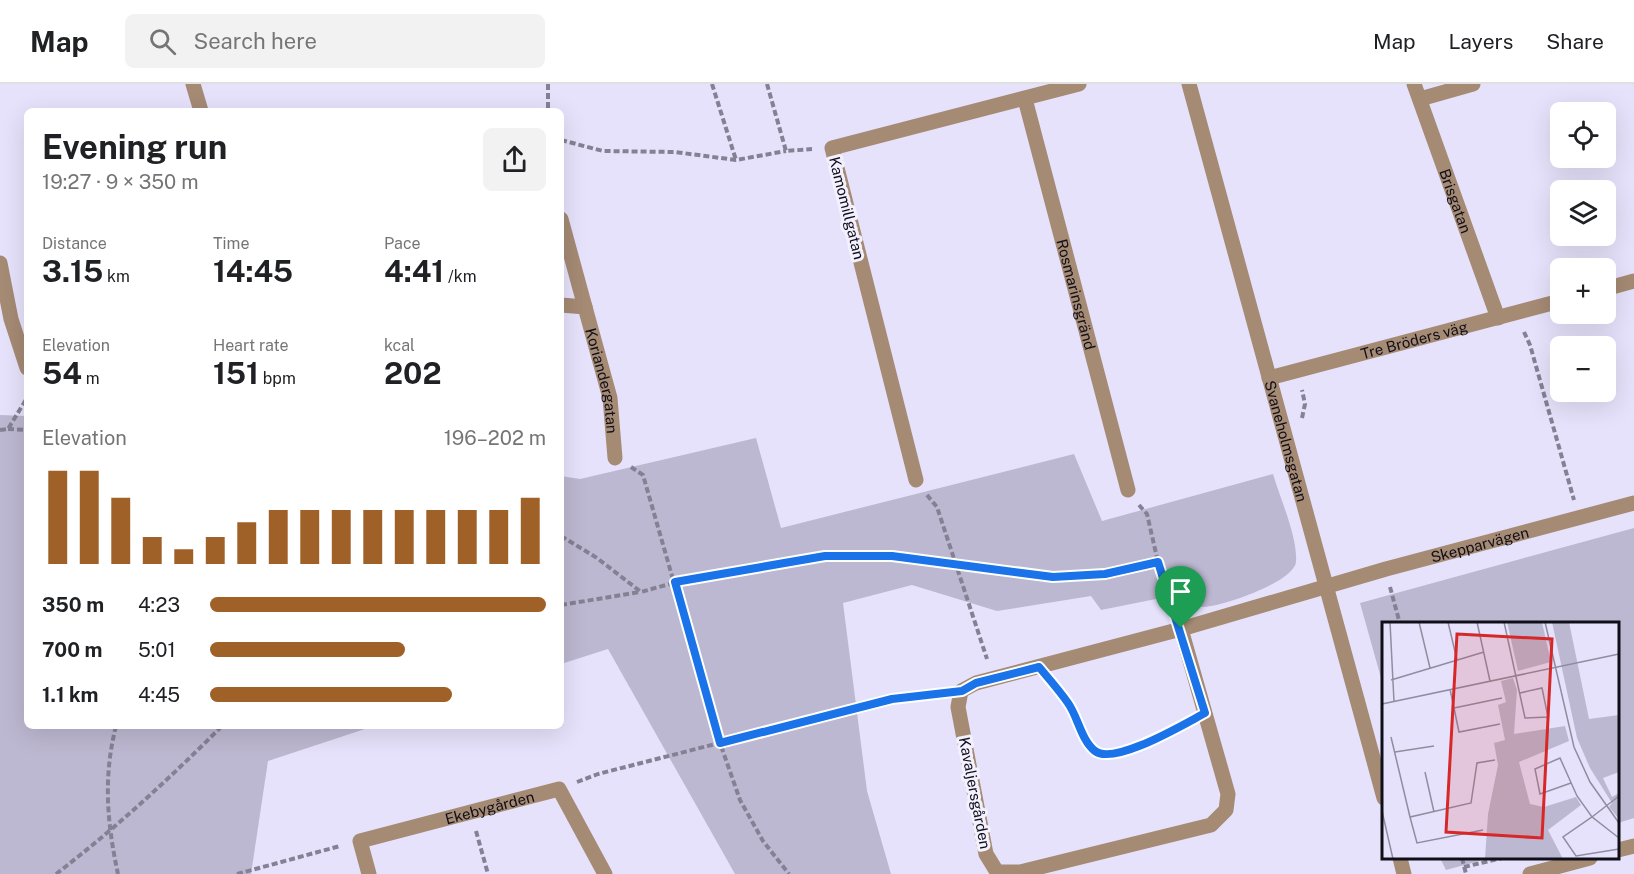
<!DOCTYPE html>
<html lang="en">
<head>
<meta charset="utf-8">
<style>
	:root { --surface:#fff; --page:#f2f2f2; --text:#202124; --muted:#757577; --line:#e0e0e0; --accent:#9f6127 }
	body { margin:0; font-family:"Public Sans",sans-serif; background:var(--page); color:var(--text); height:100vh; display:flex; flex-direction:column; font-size:22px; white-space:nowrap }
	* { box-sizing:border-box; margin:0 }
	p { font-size:20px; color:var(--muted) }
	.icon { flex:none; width:33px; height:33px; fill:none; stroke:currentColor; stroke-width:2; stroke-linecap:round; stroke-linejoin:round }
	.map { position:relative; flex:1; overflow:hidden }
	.panel { position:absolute; left:24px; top:24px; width:540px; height:621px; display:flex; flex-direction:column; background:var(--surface); border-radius:9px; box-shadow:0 6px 24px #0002 }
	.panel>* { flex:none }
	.fabs { position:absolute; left:1550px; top:18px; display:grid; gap:12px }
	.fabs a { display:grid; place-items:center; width:66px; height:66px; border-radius:9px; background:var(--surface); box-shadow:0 6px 24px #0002; font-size:30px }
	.pin { position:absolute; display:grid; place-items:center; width:51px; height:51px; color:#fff; margin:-62px -26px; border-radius:50% 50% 50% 0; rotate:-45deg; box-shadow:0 0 6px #0007 }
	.pin .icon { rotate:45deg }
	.round { display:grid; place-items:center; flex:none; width:63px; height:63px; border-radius:9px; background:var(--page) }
	.overview { display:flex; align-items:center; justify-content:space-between; height:102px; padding:0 18px }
	h1 { font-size:33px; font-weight:700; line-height:45px }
	.stats { display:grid; grid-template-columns:repeat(3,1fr); gap:9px; height:102px; padding:6px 18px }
	.stats div { display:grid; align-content:center }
	.stats b { font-size:30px; font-weight:700 }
	.stats small { font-size:16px; font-weight:400 }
	.stats p { font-size:16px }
	.chart { height:168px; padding:12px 18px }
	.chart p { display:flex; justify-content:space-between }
	.chart svg { width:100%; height:108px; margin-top:6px; stroke:var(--accent); stroke-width:6 }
	ul { padding:0 18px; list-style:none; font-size:20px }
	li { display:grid; grid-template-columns:96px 72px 1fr; align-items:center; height:45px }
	li i { height:15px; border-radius:8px; background:var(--accent) }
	header { display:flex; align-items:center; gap:36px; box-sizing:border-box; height:84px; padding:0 30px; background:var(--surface); border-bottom:2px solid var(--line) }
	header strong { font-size:28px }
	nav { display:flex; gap:33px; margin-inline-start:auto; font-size:21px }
	.search { width:420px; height:54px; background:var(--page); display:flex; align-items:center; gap:15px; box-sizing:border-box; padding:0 21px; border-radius:9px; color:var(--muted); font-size:22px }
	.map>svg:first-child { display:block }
</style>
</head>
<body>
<header>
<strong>Map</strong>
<div class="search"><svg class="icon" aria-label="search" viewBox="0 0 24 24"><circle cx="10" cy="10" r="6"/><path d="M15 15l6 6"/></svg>Search here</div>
<nav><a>Map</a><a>Layers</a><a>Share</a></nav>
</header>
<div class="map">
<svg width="1634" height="790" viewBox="0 0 1634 790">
	<rect width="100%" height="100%" fill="#e6e2fb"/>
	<g fill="#bdb8d1">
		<polygon points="0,331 27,332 27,642 374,642 268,677 251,790 0,790"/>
		<path d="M756,354L781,444L1074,370L1102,437L1273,390C1280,414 1298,454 1296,478C1294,498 1223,522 1204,523C1195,523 1187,516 1181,510L1101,526L1091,512L997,527L912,501L843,519L867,707L891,790H735L608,565L561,580V392L580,395Z"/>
		<polygon points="1634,444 1634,734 1618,739 1618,540 1384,540 1383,601 1360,519"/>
		<polygon points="1440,774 1490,774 1446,786"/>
	</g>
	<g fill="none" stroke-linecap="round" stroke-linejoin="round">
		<g stroke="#858194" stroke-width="4" stroke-dasharray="6 3" stroke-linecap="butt">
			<polyline points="548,0 548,27"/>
			<polyline points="712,0 736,76"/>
			<polyline points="767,0 786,67 812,65"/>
			<polyline points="561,56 603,67 675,68 736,76 786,67"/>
			<polyline points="1524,248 1530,261 1574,416"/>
			<polyline points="1302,334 1305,320 1302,306"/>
			<polyline points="8,345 27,346"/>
			<polyline points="0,346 8,345 27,314"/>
			<polyline points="631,383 643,391 720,659 740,716 763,757 789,790"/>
			<polyline points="927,411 937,423 987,575"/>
			<polyline points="1139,421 1147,430 1158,478 1174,527"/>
			<path d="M561,452L597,474L641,508C717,486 813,467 892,472C944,475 1003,493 1055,493C1090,493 1124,486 1158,478"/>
			<polyline points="1390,503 1400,540"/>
			<polyline points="561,521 640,508"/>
			<path d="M1053,600C1069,619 1074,635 1086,655C1091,663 1098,671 1107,672C1124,673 1172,646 1188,637"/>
			<path d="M116,642C103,693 107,739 118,790"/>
			<polyline points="577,698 598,690 892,615 942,609"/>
			<polyline points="476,747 488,790"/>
			<polyline points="1462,774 1466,790"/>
			<polyline points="1464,783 1502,774"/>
			<path d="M56,790C116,744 169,695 222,642"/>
			<polyline points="237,790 340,762"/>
		</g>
		<g stroke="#a58a74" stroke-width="15">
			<polyline points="193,0 201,27"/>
			<path id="s1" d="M1189,0L1384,714"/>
			<path id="s2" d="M1414,0L1498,234"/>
			<path id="s3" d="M1025,15L1128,406"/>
			<polyline points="1420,15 1473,0"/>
			<polyline points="561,135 585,223"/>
			<polyline points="0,179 11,235 27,284"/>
			<polyline points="1605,205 1634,197"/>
			<path id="s4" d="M561,221L585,223L610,314L615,374"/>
			<path id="s5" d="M1269,294L1560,217"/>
			<polyline points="916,396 832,64 1079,0"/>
			<path id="s6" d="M1181,545L1228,710L1226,726L1211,741L1020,788H997L986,770L958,623L961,607L976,599L1181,545L1386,485L1634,419"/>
			<polyline points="1618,766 1634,762"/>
			<polyline points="1400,774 1404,790"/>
			<path id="s7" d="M369,790L360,757L559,705L605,790"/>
			<polyline points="1530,790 1590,774"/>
		</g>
	</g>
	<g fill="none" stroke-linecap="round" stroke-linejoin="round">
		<g stroke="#fff" stroke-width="12">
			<path id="route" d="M825,472H892L1053,493L1105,490L1158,478L1205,629C1184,640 1114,682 1095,667C1081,656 1078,633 1068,619C1059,606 1049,595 1039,583L976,599L962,607L892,615L720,659L675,498Z"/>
		</g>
		<use href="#route" stroke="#1a73e8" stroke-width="8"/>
	</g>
	<g text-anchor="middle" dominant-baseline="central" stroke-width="6" stroke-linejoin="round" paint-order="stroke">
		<g font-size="15" fill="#100e18" stroke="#f3f1fd">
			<text stroke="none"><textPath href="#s2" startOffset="124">Brisgatan</textPath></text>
			<text transform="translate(847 124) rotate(76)">Kamomillgatan</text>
			<text stroke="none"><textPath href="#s3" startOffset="202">Rosmarinsgränd</textPath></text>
			<text stroke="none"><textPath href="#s5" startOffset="150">Tre Bröders väg</textPath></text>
			<text stroke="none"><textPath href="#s4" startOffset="100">Koriandergatan</textPath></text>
			<text stroke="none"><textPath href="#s1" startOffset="370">Svaneholmsgatan</textPath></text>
			<text stroke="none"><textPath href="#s6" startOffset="1155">Skepparvägen</textPath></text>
			<text transform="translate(975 709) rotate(79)">Kavaljersgården</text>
			<text stroke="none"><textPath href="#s7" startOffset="168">Ekebygården</textPath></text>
		</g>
	</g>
	<g transform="translate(1382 538)">
		<rect width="237" height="237" fill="#e6e2fb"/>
		<path d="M125,0H160L169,40L136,49ZM170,0H187L207,97L237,93V150L221,156L230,175L237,171V197L227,185L230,181L208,146L195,116ZM131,56L135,68L132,112L183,104L187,119L137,140L148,182L162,185L194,175L199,183L166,208L181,237H103L106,192L116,143L112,121L123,118L116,83L124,80L119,59Z" fill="#bdb8d1"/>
		<path fill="none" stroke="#908da0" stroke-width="1.5" d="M8,0L12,80M37,0L48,46M66,0L75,38M95,0L108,59M122,0L143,96L166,95L160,66L138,71M163,0L192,125L208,160L237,201M9,58L102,30M68,67L77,110L118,102M0,82L237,32M72,86L120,76M9,115L28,195L89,181L95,141L113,138M13,130L52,124M43,150L52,190M189,161L158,172L153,147L178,136L195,174L210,195L237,174M0,189L11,237M28,195L35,221L101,208M237,216L210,195L181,215L194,234L237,227"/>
		<path fill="#d62828" fill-opacity="0.15" stroke="#d62828" stroke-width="3" d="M75,12L170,17L160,216L64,210Z"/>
		<rect width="237" height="237" fill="none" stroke="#100e18" stroke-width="3"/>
	</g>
</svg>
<div class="fabs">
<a><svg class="icon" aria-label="locate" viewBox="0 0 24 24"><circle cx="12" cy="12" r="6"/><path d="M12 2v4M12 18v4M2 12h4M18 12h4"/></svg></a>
<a><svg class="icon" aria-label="layers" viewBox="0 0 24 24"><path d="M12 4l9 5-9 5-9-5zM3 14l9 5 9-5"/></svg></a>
<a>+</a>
<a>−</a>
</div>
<div class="pin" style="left:1181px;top:544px;background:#1e9e55"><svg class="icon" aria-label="arrive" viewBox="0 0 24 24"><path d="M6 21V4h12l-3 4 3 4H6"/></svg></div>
<section class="panel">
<div class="overview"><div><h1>Evening run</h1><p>19:27 · 9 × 350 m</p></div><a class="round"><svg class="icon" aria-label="share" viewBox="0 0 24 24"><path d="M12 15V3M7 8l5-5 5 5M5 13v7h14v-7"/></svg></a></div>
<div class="stats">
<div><p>Distance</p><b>3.15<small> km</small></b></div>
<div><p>Time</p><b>14:45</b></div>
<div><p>Pace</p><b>4:41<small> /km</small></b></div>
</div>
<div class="stats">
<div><p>Elevation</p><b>54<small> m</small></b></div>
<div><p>Heart rate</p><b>151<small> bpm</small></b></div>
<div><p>kcal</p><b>202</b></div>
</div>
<div class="chart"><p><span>Elevation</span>196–202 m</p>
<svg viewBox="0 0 160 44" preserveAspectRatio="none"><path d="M5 44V6M15 44V6M25 44V17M35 44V33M45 44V38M55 44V33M65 44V27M75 44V22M85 44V22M95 44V22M105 44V22M115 44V22M125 44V22M135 44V22M145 44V22M155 44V17"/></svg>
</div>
<ul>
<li><b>350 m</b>4:23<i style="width:100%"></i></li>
<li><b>700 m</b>5:01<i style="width:58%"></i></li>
<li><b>1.1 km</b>4:45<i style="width:72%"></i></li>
</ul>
</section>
</div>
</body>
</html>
